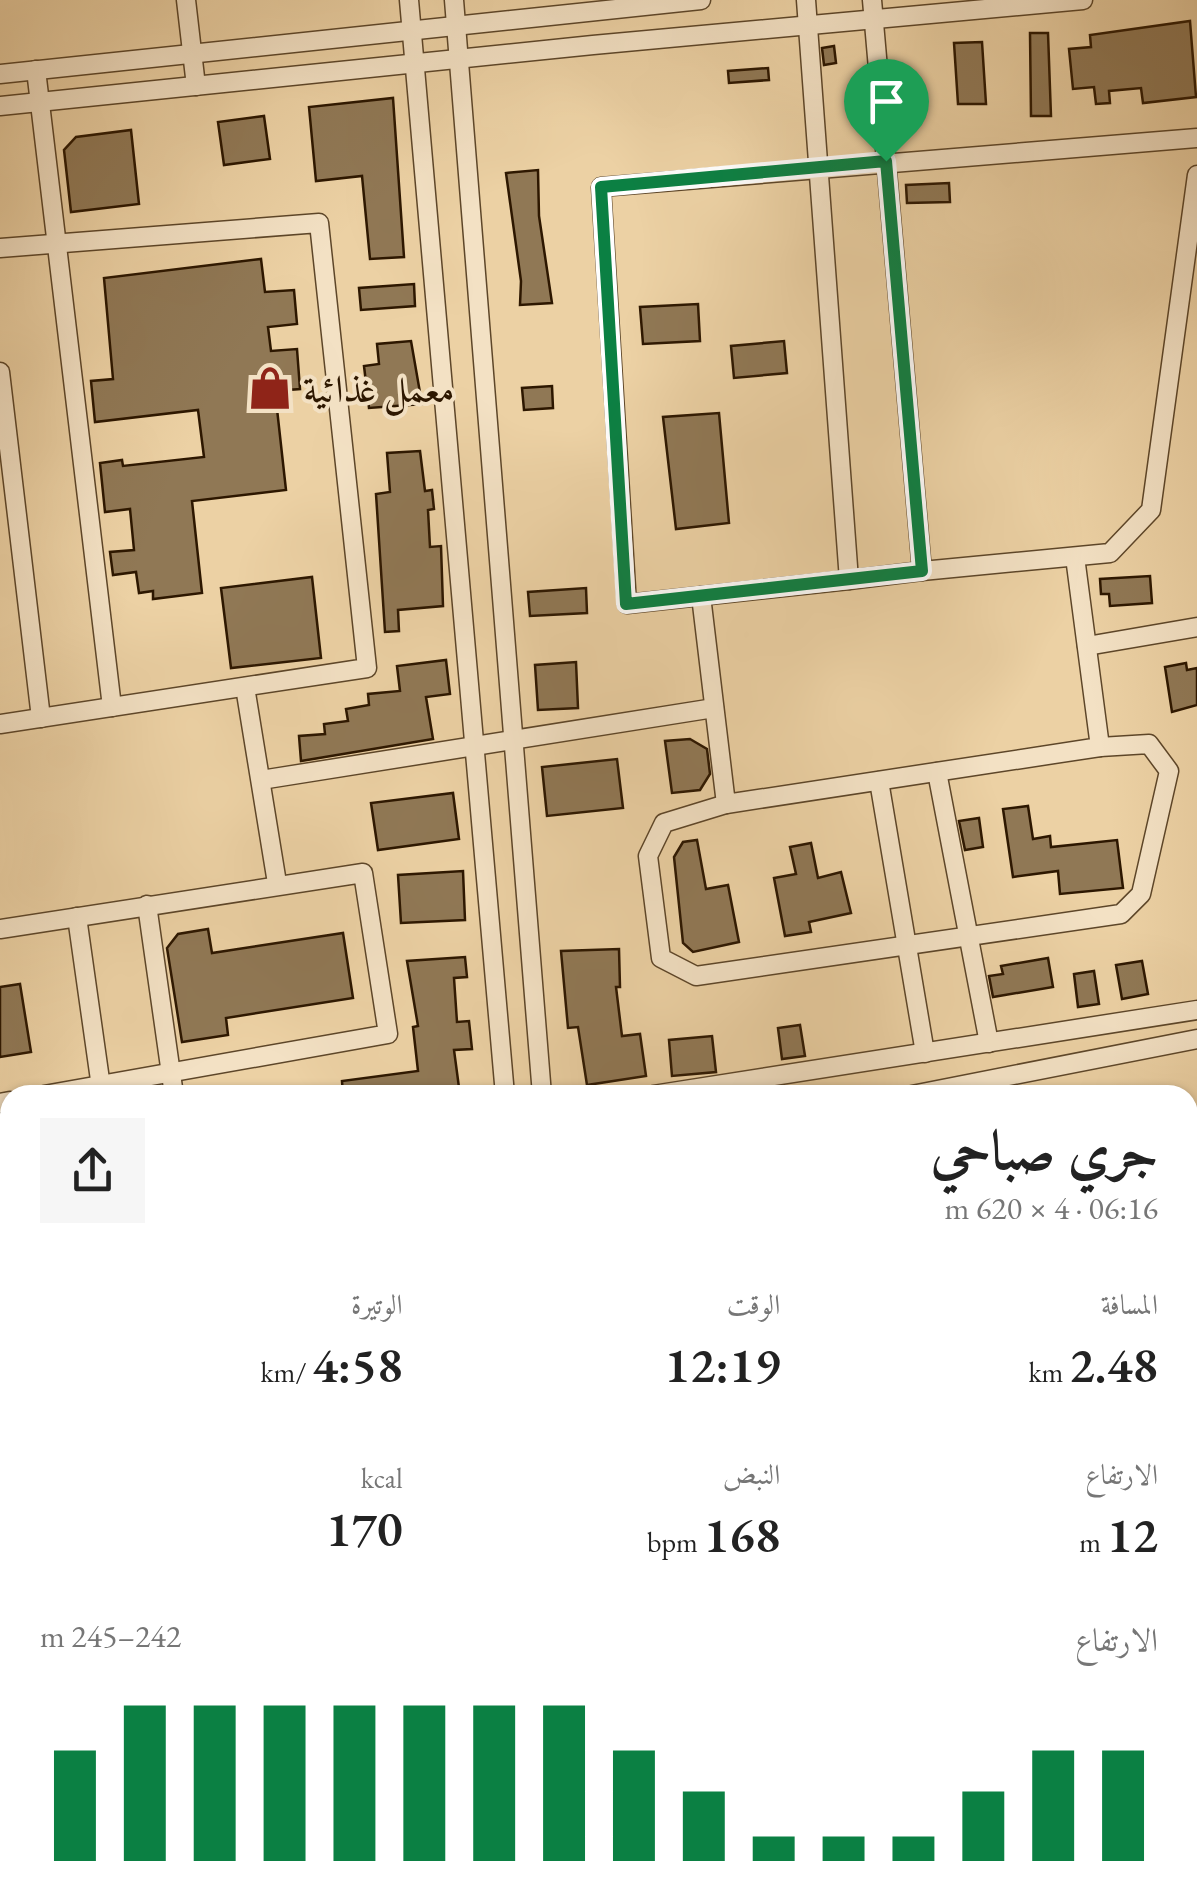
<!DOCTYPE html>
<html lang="ar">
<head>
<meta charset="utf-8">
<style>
	:root { --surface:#fff; --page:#f6f6f6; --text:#222; --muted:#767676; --accent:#0b8043 }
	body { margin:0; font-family:"EB Garamond",Amiri,serif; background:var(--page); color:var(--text); direction:rtl; height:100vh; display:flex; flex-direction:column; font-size:38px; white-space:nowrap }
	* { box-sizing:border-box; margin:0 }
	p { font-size:32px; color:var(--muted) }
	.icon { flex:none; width:55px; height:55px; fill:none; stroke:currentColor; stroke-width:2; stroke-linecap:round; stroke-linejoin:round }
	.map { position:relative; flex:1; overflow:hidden; direction:ltr }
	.drawer { position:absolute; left:0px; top:1085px; width:1198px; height:812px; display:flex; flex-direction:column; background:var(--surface); border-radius:30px 30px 0 0; box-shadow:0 2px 8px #0004; direction:rtl }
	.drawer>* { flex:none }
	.pin { position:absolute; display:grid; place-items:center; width:85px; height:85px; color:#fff; margin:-102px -42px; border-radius:50% 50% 50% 0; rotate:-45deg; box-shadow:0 0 10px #0007 }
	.pin .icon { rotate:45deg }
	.round { display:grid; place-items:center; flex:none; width:105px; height:105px; border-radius:0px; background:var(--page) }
	.summary { display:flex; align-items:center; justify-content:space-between; height:170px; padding:0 40px }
	h1 { font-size:55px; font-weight:600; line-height:75px }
	.metrics { display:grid; grid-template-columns:repeat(3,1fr); gap:15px; height:170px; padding:10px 40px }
	.metrics div { display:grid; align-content:center }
	.metrics b { font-size:50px; font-weight:600 }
	.metrics small { font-size:28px; font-weight:400 }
	.metrics p { font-size:28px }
	.chart { height:280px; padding:20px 40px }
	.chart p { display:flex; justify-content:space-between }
	.chart svg { width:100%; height:180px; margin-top:10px; stroke:var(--accent); stroke-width:6 }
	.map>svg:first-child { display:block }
</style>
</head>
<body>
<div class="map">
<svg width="1197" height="1897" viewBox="0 0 1197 1897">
	<rect width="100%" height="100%" fill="#ecd1a4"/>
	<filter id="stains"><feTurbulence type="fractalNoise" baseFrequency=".002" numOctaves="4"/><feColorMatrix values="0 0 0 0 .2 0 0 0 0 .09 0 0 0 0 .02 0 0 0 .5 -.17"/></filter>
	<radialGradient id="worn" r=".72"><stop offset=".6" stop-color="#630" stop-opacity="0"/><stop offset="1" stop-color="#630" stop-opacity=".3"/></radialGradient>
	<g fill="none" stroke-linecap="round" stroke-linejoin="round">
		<g stroke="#796141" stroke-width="5">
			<polyline points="780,1888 782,1897"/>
			<polyline points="137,1897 155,1888"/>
		</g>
	</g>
	<g fill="#907855" stroke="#2d1700" stroke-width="2.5">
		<polygon points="1190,21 1196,97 1143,103 1141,88 1109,91 1110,103 1096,104 1094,87 1073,89 1069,49 1091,47 1090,35"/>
		<polygon points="1030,33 1048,33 1051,116 1031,116"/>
		<polygon points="982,42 986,104 958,104 954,43"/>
		<polygon points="834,46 836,63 824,65 822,48"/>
		<polygon points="768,68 769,80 729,83 728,71"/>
		<polygon points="393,98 404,257 370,259 362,176 316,181 309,107"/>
		<polygon points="264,116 270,159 224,165 218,122"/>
		<polygon points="131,130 139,204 71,212 64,150 76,137"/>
		<polygon points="538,170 539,216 552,303 520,305 521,281 506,173"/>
		<polygon points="949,183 950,202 907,203 906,185"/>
		<polygon points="261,259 265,292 294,290 297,324 268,327 271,351 297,349 300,389 275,391 286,490 192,501 202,593 153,599 153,591 139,593 136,572 113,575 110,552 134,550 130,509 105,512 100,463 122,460 123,466 204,457 198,410 95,422 91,381 113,379 104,278"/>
		<polygon points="414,284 415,306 361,310 359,288"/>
		<polygon points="698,304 700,341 643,344 640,307"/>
		<polygon points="411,341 422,404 369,408 364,366 379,364 377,344"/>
		<polygon points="784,341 787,373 734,378 731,346"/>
		<polygon points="552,386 553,408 524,410 522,388"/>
		<polygon points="719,413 729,523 676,529 663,417"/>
		<polygon points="420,451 425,491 432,490 434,509 428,510 430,547 441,546 443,606 398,610 399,631 385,632 376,494 390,492 387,453"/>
		<polygon points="1150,576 1152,603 1110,606 1109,594 1101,594 1100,579"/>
		<polygon points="312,577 321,658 231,668 221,588"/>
		<polygon points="586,588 587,613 530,616 528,592"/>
		<polygon points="446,660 450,694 426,697 433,739 301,761 299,736 325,734 324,724 348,721 346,709 369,705 368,694 400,691 397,666"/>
		<polygon points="576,662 578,708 538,710 535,665"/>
		<polygon points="1186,663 1187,670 1197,668 1197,705 1172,712 1165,667"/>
		<polygon points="690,739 707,749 710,774 700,790 672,793 665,741"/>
		<polygon points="617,759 623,808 547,816 542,767"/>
		<polygon points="453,793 459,839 378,850 371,803"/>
		<polygon points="1028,806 1033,839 1050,836 1051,847 1117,840 1123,888 1060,894 1058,871 1013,877 1003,809"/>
		<polygon points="979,818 983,847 965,850 959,821"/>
		<polygon points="697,840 706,889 728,885 739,942 693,952 683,943 674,857 683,842"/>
		<polygon points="811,843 818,878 841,872 851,913 809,922 811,932 785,936 774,878 796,874 790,847"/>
		<polygon points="463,871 465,920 401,923 398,875"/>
		<polygon points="208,929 212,953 343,933 353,998 226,1018 228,1035 182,1042 167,948 178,934"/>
		<polygon points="619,949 620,987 616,987 622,1036 640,1034 646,1076 587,1085 578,1027 568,1028 561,951"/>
		<polygon points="465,957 467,977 454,978 457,1022 469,1021 472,1049 454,1050 460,1095 343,1095 342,1081 418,1071 413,1027 418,1026 407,961"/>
		<polygon points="1048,958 1053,987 993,997 989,976 1003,974 1001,966"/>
		<polygon points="1142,961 1148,994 1122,999 1116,965"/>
		<polygon points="1094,971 1099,1004 1078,1007 1074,974"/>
		<polygon points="20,984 31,1052 0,1057 0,987"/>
		<polygon points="800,1025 805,1056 782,1059 778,1028"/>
		<polygon points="712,1036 716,1072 672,1076 669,1040"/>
	</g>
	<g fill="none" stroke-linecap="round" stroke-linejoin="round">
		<g stroke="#5d4629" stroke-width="21">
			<g id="minor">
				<polyline points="186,0 196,86"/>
				<polyline points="409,0 505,1095"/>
				<polyline points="454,0 542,1095"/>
				<polyline points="806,0 849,580 922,571 872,0"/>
				<polyline points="36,70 112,707"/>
				<polyline points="0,74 701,0"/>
				<polyline points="0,106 593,45 1083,0"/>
				<polyline points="0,248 319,223 367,668 0,724"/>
				<polyline points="0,372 41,718"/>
				<polyline points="922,571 1110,553 1151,510 1197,175"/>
				<polyline points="849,580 627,604 601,187 1197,138"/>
				<polyline points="701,596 726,804 1100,747 1075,557"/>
				<polyline points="1087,646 1197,627"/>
				<polyline points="245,687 277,883"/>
				<polyline points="937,772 989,1043"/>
				<polyline points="261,780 714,708"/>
				<polyline points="879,781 925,1053"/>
				<polyline points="726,804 664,823 648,856 661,958 696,976 1121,914 1141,894 1169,771 1149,744 1100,747"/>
				<polyline points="147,905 174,1095"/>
				<polyline points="77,917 102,1094"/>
				<polyline points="0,929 363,873 388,1034 44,1095"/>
				<polyline points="653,1095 1197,1010"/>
				<polyline points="912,1095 1197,1039"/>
				<polyline points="0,1103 10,1101"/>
				<polyline points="0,1197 10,1195"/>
				<polyline points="0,1251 10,1250"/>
				<polyline points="734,1893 735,1897"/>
			</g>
		</g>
		<g stroke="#2d1700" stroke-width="2.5" stroke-dasharray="8 5" stroke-linecap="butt">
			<polyline points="1188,1691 1197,1692"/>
			<polyline points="474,1888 475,1897"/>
		</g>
		<use href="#minor" stroke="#f3e1c4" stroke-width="18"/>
	</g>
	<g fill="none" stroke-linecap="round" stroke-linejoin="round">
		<g stroke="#fff" stroke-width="20">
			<polygon id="route" points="886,161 922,571 626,604 601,187"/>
		</g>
		<use href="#route" stroke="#0b8043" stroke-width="12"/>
	</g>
	<defs>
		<g id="shop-bare" transform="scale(3.45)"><path d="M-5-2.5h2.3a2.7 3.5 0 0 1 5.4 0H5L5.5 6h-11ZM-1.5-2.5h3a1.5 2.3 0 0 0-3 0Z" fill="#8f2418" stroke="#f3e1c4" stroke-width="2.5" paint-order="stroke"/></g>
	</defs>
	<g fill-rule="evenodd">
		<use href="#shop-bare" x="270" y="388"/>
	</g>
	<g text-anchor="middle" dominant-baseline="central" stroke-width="8" stroke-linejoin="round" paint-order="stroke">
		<g font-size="38" fill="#2d1700" stroke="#f3e1c4" text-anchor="start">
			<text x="303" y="388">معمل غذائية</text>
		</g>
	</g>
	<rect width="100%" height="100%" filter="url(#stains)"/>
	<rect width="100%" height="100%" fill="url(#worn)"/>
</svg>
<div class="pin" style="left:886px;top:161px;background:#1e9e55"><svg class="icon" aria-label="arrive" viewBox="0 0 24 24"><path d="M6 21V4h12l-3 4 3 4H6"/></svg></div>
<section class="drawer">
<div class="summary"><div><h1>جري صباحي</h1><p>06:16 · 4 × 620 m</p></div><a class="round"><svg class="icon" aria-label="share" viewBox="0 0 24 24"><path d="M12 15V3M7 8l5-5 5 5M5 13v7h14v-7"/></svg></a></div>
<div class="metrics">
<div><p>المسافة</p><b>2.48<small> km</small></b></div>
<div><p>الوقت</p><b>12:19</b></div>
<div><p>الوتيرة</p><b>4:58<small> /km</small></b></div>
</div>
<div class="metrics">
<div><p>الارتفاع</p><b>12<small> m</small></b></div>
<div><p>النبض</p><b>168<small> bpm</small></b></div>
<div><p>kcal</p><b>170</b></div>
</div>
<div class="chart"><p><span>الارتفاع</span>242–245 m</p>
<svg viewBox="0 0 160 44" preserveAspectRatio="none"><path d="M5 44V17M15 44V6M25 44V6M35 44V6M45 44V6M55 44V6M65 44V6M75 44V6M85 44V17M95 44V27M105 44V38M115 44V38M125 44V38M135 44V27M145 44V17M155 44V17"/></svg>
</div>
</section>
</div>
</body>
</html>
